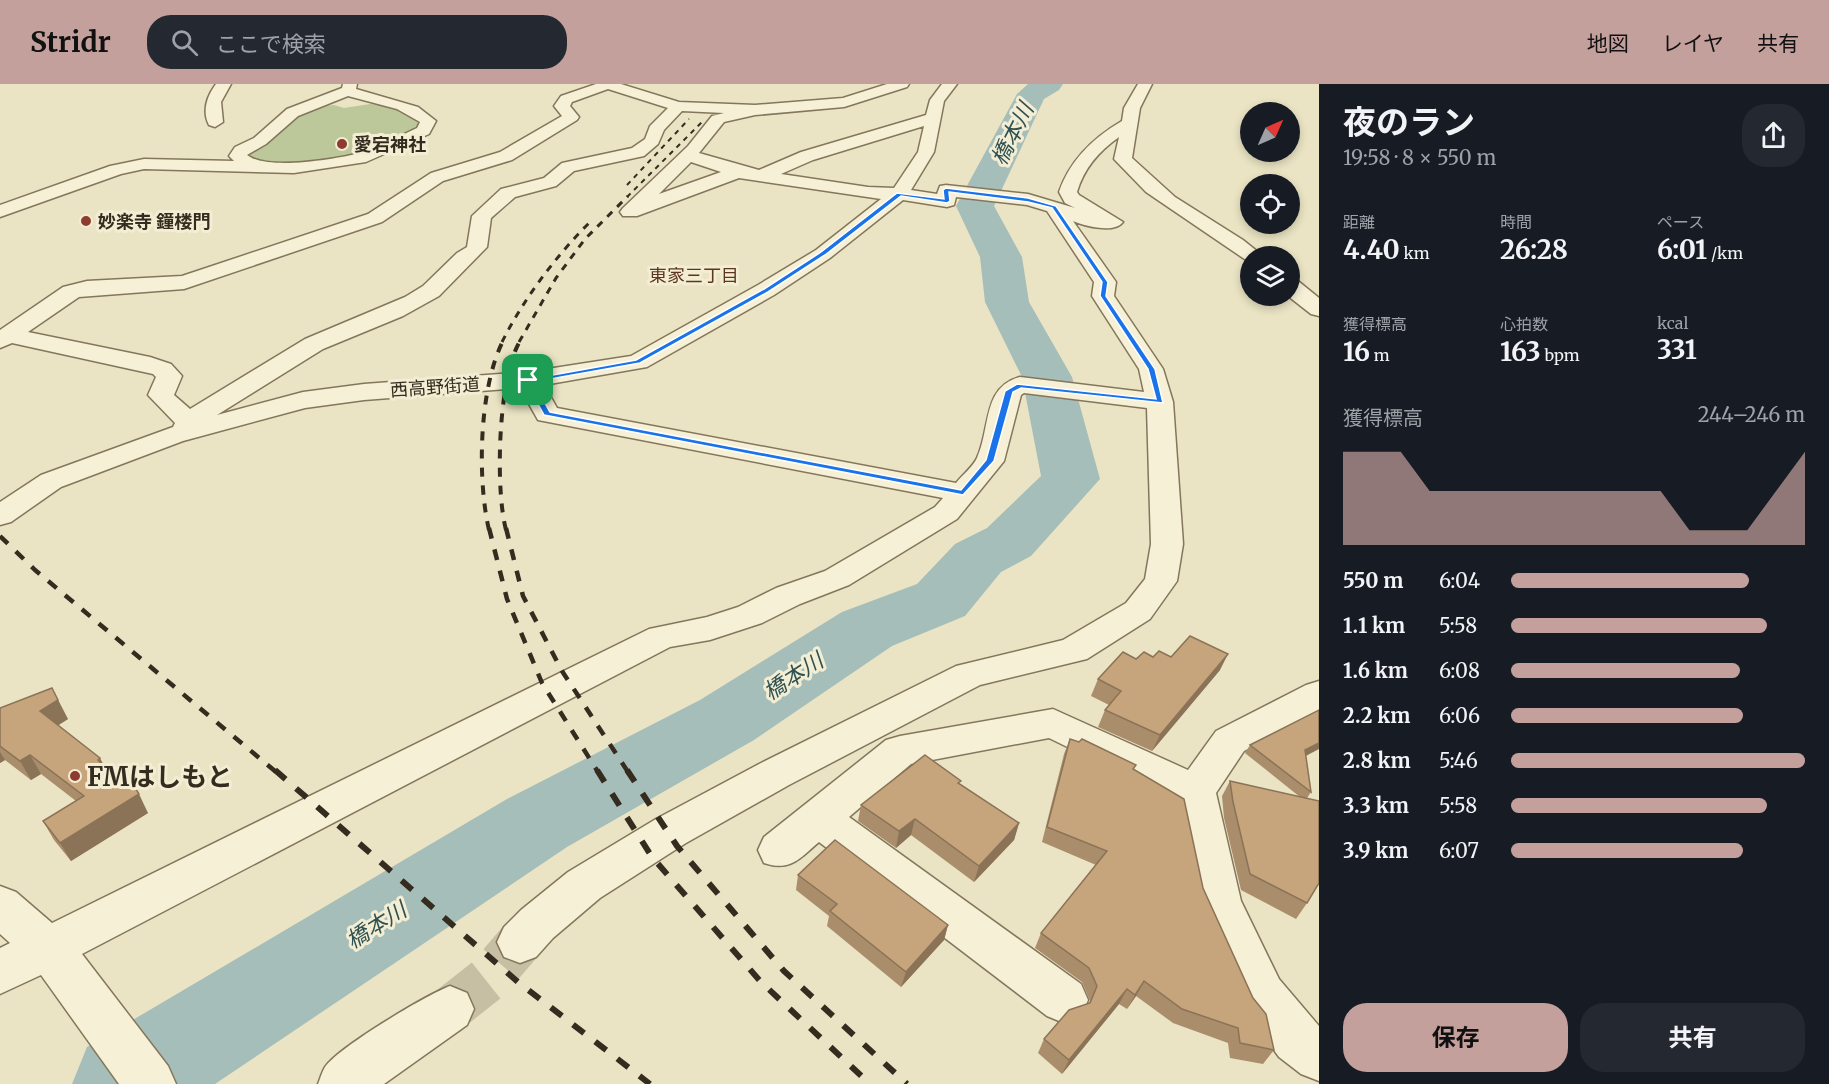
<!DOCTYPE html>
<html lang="ja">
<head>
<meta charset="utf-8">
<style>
	:root { --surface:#171b24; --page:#242831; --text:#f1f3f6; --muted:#9ea1a6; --accent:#c4a09d }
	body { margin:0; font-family:Merriweather,"Noto Sans JP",serif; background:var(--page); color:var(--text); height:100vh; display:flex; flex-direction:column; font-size:22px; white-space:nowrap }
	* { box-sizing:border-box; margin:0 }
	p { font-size:20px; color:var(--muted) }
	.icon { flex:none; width:33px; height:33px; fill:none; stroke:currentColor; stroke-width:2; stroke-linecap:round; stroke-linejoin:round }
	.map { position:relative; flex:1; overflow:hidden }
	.drawer { display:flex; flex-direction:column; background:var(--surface); width:510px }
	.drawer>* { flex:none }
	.needle { width:39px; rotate:45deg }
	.buttons { position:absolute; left:1240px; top:18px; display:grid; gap:12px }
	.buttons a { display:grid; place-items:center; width:60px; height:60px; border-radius:50%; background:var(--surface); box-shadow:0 3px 9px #0003; font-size:30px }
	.pin { position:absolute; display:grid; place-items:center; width:51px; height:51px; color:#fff; margin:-26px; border-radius:12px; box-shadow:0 3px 9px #0006 }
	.round { display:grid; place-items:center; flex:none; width:63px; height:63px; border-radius:24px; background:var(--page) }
	.overview { display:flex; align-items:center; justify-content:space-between; height:102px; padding:0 24px }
	h1 { font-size:33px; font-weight:700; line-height:45px }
	.figures { display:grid; grid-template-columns:repeat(3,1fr); gap:9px; height:102px; padding:6px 24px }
	.figures div { display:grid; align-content:center }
	.figures b { font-size:26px; font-weight:700 }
	.figures small { font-size:16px; font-weight:400 }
	.figures p { font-size:16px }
	.chart { height:168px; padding:12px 24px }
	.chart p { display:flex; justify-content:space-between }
	.chart svg { width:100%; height:108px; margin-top:6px; fill:var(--accent); opacity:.7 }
	.button { display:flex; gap:12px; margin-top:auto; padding:12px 24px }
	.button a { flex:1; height:69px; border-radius:24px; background:var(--accent); color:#111; font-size:24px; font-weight:700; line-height:69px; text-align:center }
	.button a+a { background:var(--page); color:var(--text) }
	ul { padding:0 24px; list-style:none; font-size:20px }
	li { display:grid; grid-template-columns:96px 72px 1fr; align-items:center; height:45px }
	li i { height:15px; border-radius:8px; background:var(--accent) }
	header { display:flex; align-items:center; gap:36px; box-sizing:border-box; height:84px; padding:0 30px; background:var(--accent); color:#111 }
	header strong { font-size:28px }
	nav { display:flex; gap:33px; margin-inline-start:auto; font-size:21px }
	.search { width:420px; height:54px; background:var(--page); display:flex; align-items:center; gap:15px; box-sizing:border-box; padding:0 21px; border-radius:24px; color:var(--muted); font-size:22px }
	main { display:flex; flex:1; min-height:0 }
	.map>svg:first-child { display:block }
</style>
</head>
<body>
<header>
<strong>Stridr</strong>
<div class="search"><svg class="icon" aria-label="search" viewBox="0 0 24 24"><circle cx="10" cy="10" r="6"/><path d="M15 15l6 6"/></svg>ここで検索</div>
<nav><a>地図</a><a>レイヤ</a><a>共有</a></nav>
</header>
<main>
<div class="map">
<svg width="1319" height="1000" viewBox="0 0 1319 1000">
	<rect width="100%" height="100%" fill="#eae4c4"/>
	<polygon fill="#bcc899" points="370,20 393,22 414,30 421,46 364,73 260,84 243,74 269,49 311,23 334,21 344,24"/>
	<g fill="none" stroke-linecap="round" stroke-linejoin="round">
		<polygon fill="#a5beba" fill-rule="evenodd" points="1028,0 1063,0 1059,6 1044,15 994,122 1022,173 1029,218 1072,293 1100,395 1031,472 1001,488 965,532 892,562 754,656 567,763 215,1000 72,1000 87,963 507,715 700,616 842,528 917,500 955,460 987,444 1041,392 1022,293 985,218 980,173 956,122 1017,10"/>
		<polyline stroke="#c6bfa3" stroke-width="46" stroke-dasharray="46 22" stroke-linecap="butt" points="450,925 488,895 520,858"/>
		<g stroke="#84765c" stroke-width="3">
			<g id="minor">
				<path d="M231,0L221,18L223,38L215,43L209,41C202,27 207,12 216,0Z"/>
				<path d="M343,0H357L356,5L418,23L436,37L429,50L366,78L294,89L144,85L121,90L0,133V121L110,82L144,75L234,77L229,72L235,63L254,54L287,25L342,4ZM348,12L397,25L420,38L417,44C399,52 380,64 361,69C335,75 267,87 247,71L266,60L298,32Z"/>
				<path d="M596,0H621L679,18L755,21L843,14L887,0H909L907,3L844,23L755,31L724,38L699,69L759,86L801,68L926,31L930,16L942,0H957L944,17L934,68L911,106L937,110L940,102L946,101L1028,110L1075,124L1065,119L1059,108C1070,76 1093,54 1122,37L1124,24L1138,0H1152L1140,24L1132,74L1175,113L1243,156L1263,172H1251V178L1246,176L1146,108L1114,75L1119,53C1099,67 1084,84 1077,108L1079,111L1123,138C1114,150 1085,142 1073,137L1116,198L1114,212L1163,285L1173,318L1183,460L1177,497L1150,535L1087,575L980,601L789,701L686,759L600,814L553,854L536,873L520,879L504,873L497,858L504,843L521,826L568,788L656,735L761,679L956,582L1063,556L1126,519L1145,495L1151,460L1147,324L1024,309L1021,311L1004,377L957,435L849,501L800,520L762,539L710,556L670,563L82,870L168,982L176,1000H119L41,891L0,910V864L10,859L0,850V802L16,808L52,839L649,545L707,533L738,523L776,504L825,487L935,423L943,414L538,336L520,304L364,316L305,324L183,357L61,403L11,438L0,441V418L41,391L173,343L175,339L148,311L156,293L153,290L12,259L0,264V246L63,203L87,197L182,192L368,130L431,89L500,68L562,32L554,22L561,12ZM608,5L668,24L650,42L645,55L632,64L562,79L544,94L501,105L472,132L467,163L457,169L423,202L405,213L305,255L190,325L174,311L182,292L171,280L150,273L28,248L79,213L184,205L382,138L443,97L512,76L577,36L579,33L570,22L572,18ZM682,27L724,29L712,32L688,62L623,124L620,128L623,132H637L739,94L881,115L816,166L758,201L631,272L528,288L364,300L303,308L217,331L323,265L403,232L439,212L487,163L491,134L515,113L556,102L574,87L644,72L658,60L664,46ZM924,42L918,68L894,104L868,103L781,90L813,76ZM691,78L721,88L659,110ZM956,113L1027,121L1047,127L1094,198L1092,212L1139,285L1144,308L1020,293C982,303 991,344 977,374C973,383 962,391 956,399L557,324L544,301L647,283L774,211L830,174L903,116L947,123L954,121Z"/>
				<polygon points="1290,195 1298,197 1319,214 1319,232 1311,230 1288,212"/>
				<path d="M1319,597V627L1244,667L1216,709L1241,817L1279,895L1319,942V997L1301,990L1279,973L1245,927L1197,818L1176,716L1049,654L911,680L849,733L1081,900L1088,916L1081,932L1064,939L1047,932L819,758C800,774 791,788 764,779L758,766L764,753L886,656L900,652L1053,625L1188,686L1216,647L1306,601Z"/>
				<path d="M450,902L467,909L474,925L467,941L384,1000H318C320,995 322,988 325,983C339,963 426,911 450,902Z"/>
			</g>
		</g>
		<use href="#minor" fill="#f6f0d6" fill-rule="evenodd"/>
		<g stroke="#352c1f" stroke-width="2" stroke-dasharray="5 5" stroke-linecap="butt">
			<polyline points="627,101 689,35"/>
			<polyline points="627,113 704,36"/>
		</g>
		<g stroke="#352c1f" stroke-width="3" stroke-dasharray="7 7" stroke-linecap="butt">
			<path d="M502,258C523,216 555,173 589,139"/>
			<polyline points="519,258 556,194 585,155 628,112"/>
		</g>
		<g stroke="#352c1f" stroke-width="4" stroke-dasharray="9 9" stroke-linecap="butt">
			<path d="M489,446C477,395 479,304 503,257"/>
			<path d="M506,446C495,404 498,294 520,257"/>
		</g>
		<g stroke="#352c1f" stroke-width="4.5" stroke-dasharray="11 11" stroke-linecap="butt">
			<polyline points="489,444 507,515 542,599 598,688"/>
			<polyline points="506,444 523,512 562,587 628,688"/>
			<polyline points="0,452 35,486 276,688"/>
		</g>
		<g stroke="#352c1f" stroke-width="6" stroke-dasharray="14 14" stroke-linecap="butt">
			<polyline points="275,686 518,898 650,1000"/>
			<polyline points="597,686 652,773 761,898 870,1000"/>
			<polyline points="627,686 677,762 784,887 907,1000"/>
		</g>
	</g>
	<g fill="#aa8d6b">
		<polygon points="1153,573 1171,573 1220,586 1152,667 1098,643 1105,626 1109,621 1091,612 1098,595 1136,575"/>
		<polygon points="0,624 68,635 58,641 106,685 148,729 71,777 54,756 43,737 76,717 41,690 31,696 5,676 0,679"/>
		<polygon points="1070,655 1134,686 1203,804 1274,966 1263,980 1230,974 1228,959 1173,939 1136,912 1127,925 1119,920 1062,990 1038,969 1044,955 1089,919 1090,917 1082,898 1035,864 1041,849 1096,781 1042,758 1064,670"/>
		<polygon points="1250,661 1305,672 1311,708 1307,714 1307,819 1296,835 1241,806 1224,734 1222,712 1230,697 1300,713 1245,669"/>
		<polygon points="960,700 1019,739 1014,756 974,798 911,751 896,764 858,737 861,721"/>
		<polygon points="798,791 948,841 944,856 901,903 827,842 829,832 796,806"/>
	</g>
	<g fill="#8b7357">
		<polygon points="1228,570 1220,586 1152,667 1160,651"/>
		<polygon points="52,604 68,635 51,646 40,627"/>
		<polygon points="1319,659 1319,665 1300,675 1305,666"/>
		<polygon points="0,668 5,676 0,679"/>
		<polygon points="30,671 41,690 31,696 20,677"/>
		<polygon points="100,674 110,693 98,676"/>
		<polygon points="139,710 148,729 71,777 60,759"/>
		<polygon points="915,735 911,751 896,764 899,747"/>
		<polygon points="1019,739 1014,756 974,798 979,782"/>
		<polygon points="948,841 944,856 901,903 906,888"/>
		<polygon points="1144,897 1136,912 1127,925 1135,911"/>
		<polygon points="1127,905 1119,920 1062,990 1069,976"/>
	</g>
	<g fill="#c6a47c" stroke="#8b7357" stroke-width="1.5">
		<polygon points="1190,552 1228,570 1160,651 1105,626 1121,607 1098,595 1123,568 1136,575 1144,568 1153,573 1159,567 1171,573"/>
		<polygon points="52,604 58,616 40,627 100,674 98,676 114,694 125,687 139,710 60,759 43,737 84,712 30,671 20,677 0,662 0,624"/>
		<polygon points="1319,626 1319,659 1305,666 1311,708 1250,661"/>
		<polygon points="1070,655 1079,658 1082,655 1136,681 1133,685 1184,715 1203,804 1253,914 1266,930 1274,966 1240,959 1238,944 1182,925 1144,897 1135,911 1127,905 1069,976 1044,955 1069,926 1090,919 1097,902 1089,884 1041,849 1107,767 1047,743"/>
		<polygon points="925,671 961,697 958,699 1019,739 979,782 915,735 899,747 861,721"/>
		<polygon points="1230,697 1319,717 1319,799 1307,819 1250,790 1233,718"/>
		<polygon points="835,756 948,841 906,888 830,827 837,820 798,791"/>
	</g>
	<path fill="#1a73e8" stroke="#fff" stroke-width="1.5" fill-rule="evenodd" d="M946,104L1028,114L1056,122L1108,198L1106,212L1155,285L1163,319L1021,304L1013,308L994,377L963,411L544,331L525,296L636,276L764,205L821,168L897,109L944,115L943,106ZM949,108L1028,118L1052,124L1102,198L1100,212L1148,285L1156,315L1017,300L1005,307L986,376L961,406L550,328L533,298L640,279L768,208L825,171L901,112L947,119L950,117Z"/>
	<g fill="#8e3b30" stroke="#f2edd3" stroke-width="2">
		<circle cx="342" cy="60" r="6"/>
		<circle cx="86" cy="137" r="6"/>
		<circle cx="75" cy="692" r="6"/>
	</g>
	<g text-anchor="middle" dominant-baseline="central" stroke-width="6" stroke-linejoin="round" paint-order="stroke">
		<g font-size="18" font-weight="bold" fill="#352c1f" stroke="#f2edd3" text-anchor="start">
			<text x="354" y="60">愛宕神社</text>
			<text x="98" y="137">妙楽寺 鐘楼門</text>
		</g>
		<g font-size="18" fill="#5e3521" stroke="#f2edd3">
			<text x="694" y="191">東家三丁目</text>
		</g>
		<g font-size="18" fill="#352c1f" stroke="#f2edd3">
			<text transform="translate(435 303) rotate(-4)">西高野街道</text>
		</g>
		<g font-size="22" font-style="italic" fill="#2f5153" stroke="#f2edd3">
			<text transform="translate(1012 50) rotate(-63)">橋本川</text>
			<text transform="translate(793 592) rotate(-33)">橋本川</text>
			<text transform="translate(376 841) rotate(-32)">橋本川</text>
		</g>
		<g font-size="26" font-weight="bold" fill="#352c1f" stroke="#f2edd3" text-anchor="start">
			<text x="87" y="692">FMはしもと</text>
		</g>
	</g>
</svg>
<div class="buttons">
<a><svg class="needle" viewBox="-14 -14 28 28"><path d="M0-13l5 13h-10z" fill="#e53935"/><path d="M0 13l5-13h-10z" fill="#9ea1a6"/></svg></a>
<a><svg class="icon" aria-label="locate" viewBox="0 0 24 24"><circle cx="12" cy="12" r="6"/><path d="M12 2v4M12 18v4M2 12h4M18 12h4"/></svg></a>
<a><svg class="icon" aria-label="layers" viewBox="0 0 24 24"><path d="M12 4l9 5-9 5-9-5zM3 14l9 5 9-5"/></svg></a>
</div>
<div class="pin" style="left:528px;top:296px;background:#1e9e55"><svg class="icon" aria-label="arrive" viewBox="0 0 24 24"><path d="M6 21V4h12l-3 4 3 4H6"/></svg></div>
</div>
<section class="drawer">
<div class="overview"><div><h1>夜のラン</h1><p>19:58 · 8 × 550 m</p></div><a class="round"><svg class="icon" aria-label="share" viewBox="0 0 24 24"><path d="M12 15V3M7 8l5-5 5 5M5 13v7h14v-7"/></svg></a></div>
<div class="figures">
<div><p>距離</p><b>4.40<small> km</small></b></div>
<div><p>時間</p><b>26:28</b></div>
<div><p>ペース</p><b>6:01<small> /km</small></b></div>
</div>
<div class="figures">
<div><p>獲得標高</p><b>16<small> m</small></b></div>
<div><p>心拍数</p><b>163<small> bpm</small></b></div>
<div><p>kcal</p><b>331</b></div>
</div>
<div class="chart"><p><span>獲得標高</span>244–246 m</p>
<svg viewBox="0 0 160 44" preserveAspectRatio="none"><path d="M0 44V6L10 6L20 6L30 22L40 22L50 22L60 22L70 22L80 22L90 22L100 22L110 22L120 38L130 38L140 38L150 22L160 6V44z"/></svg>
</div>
<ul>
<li><b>550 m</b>6:04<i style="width:81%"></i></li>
<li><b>1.1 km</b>5:58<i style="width:87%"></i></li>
<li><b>1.6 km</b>6:08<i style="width:78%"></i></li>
<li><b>2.2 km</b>6:06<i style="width:79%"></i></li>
<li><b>2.8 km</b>5:46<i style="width:100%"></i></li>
<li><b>3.3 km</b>5:58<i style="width:87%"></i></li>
<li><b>3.9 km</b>6:07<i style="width:79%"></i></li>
</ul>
<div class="button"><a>保存</a><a>共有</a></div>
</section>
</main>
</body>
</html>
